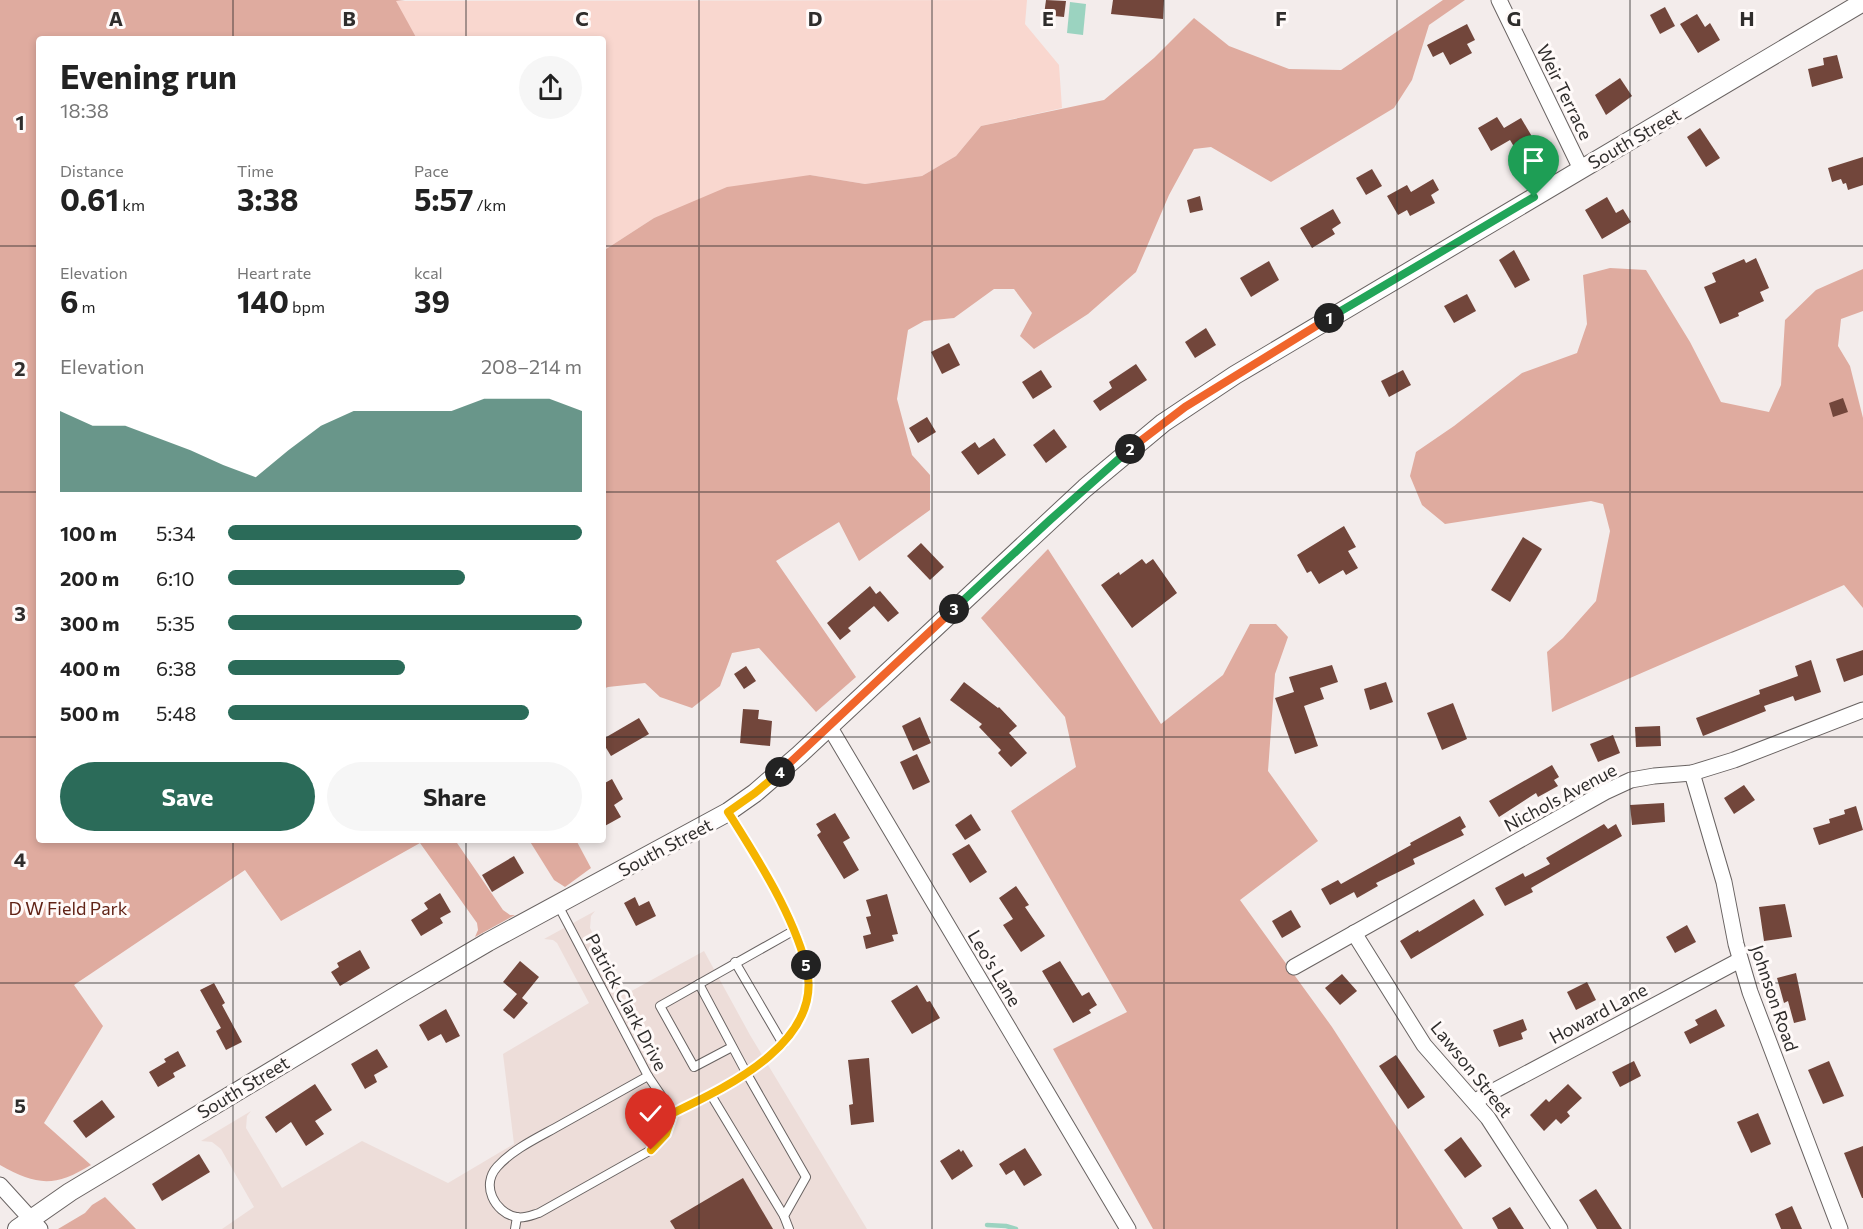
<!DOCTYPE html>
<html lang="en">
<head>
<meta charset="utf-8">
<style>
	:root { --surface:#fff; --page:#f6f6f6; --text:#222; --muted:#767676; --accent:#2b6b59 }
	body { margin:0; font-family:Commissioner,sans-serif; background:var(--page); color:var(--text); height:100vh; display:flex; flex-direction:column; font-size:22px; white-space:nowrap }
	* { box-sizing:border-box; margin:0 }
	p { font-size:20px; color:var(--muted) }
	.icon { flex:none; width:33px; height:33px; fill:none; stroke:currentColor; stroke-width:2; stroke-linecap:round; stroke-linejoin:round }
	.map { position:relative; flex:1; overflow:hidden }
	.panel { position:absolute; left:36px; top:36px; width:570px; height:807px; display:flex; flex-direction:column; background:var(--surface); border-radius:6px; box-shadow:0 3px 9px #0003 }
	.panel>* { flex:none }
	.pin { position:absolute; display:grid; place-items:center; width:51px; height:51px; color:#fff; margin:-62px -26px; border-radius:50% 50% 50% 0; rotate:-45deg; box-shadow:0 0 6px #0007 }
	.pin .icon { rotate:45deg }
	.km { position:absolute; width:30px; height:30px; margin:-15px; border-radius:50%; background:#222; color:#fff; font-size:16px; line-height:30px; text-align:center }
	.round { display:grid; place-items:center; flex:none; width:63px; height:63px; border-radius:32px; background:var(--page) }
	.summary { display:flex; align-items:center; justify-content:space-between; height:102px; padding:0 24px }
	h1 { font-size:33px; font-weight:700; line-height:45px }
	.stats { display:grid; grid-template-columns:repeat(3,1fr); gap:9px; height:102px; padding:6px 24px }
	.stats div { display:grid; align-content:center }
	.stats b { font-size:30px; font-weight:700 }
	.stats small { font-size:16px; font-weight:400 }
	.stats p { font-size:16px }
	.chart { height:168px; padding:12px 24px }
	.chart p { display:flex; justify-content:space-between }
	.chart svg { width:100%; height:108px; margin-top:6px; fill:var(--accent); opacity:.7 }
	.action { display:flex; gap:12px; margin-top:auto; padding:12px 24px }
	.action a { flex:1; height:69px; border-radius:36px; background:var(--accent); color:#fff; font-size:24px; font-weight:700; line-height:69px; text-align:center }
	.action a+a { background:var(--page); color:var(--text) }
	ul { padding:0 24px; list-style:none; font-size:20px }
	li { display:grid; grid-template-columns:96px 72px 1fr; align-items:center; height:45px }
	li i { height:15px; border-radius:8px; background:var(--accent) }
	.map>svg:first-child { display:block }
</style>
</head>
<body>
<div class="map">
<svg width="1863" height="1229" viewBox="0 0 1863 1229">
	<rect width="100%" height="100%" fill="#f3eceb"/>
	<polygon fill="#edddd9" points="595,911 591,916 590,928 626,994 704,951 750,1035 867,1229 222,1229 254,1207 221,1149 212,1142 201,1141 251,1111 247,1116 246,1128 282,1188 362,1141 448,1183 514,1144 503,1054 589,1003 557,943 553,940 544,939"/>
	<polygon fill="#f9d7cf" points="1027,0 1025,24 1059,65 1062,108 981,126 956,156 922,176 865,184 810,175 654,218 603,251 603,39 417,39 395,1"/>
	<g fill="#dfab9f">
		<path d="M0,0H405L396,1L417,39H39V840H455L503,910L510,915H515L475,937L478,930L477,923L420,843L281,921L245,870L74,985L103,1026L44,1123L91,1165C55,1187 37,1186 0,1165Z"/>
		<polygon points="1443,0 1465,0 1429,25 1412,80 1394,108 1271,182 1211,147 1194,149 1169,195 1136,272 1088,314 1034,349 1020,336 1032,313 1014,289 994,289 954,318 924,321 908,330 897,399 912,455 930,475 930,510 859,561 839,522 776,561 856,677 816,712 759,648 732,653 720,686 692,708 660,697 645,683 608,687 603,689 603,251 654,218 727,187 810,175 865,184 922,176 956,156 981,126 1104,100 1154,58 1194,18 1229,46 1289,69 1341,70"/>
		<polygon points="1610,268 1646,270 1690,342 1721,402 1769,412 1781,385 1785,320 1816,290 1863,269 1863,311 1841,319 1838,346 1850,366 1863,418 1863,608 1844,585 1552,712 1547,652 1563,638 1596,601 1610,531 1603,504 1591,501 1445,524 1422,505 1410,476 1416,452 1454,426 1522,373 1577,353 1587,324 1583,275"/>
		<polygon points="1048,549 1161,724 1223,675 1250,624 1276,624 1288,637 1275,674 1268,771 1318,841 1240,900 1332,1027 1463,1229 1153,1229 1053,1049 1127,1012 1011,811 1076,767 1065,717 981,618"/>
		<polygon points="529,840 576,840 591,868 565,887 554,880"/>
		<polygon points="105,1197 136,1229 58,1229 85,1213 92,1205"/>
	</g>
	<polygon fill="#9bd3c0" points="1070,2 1086,4 1083,35 1067,33"/>
	<g fill="none" stroke-linecap="round" stroke-linejoin="round">
		<polyline stroke="#9bd3c0" stroke-width="4.5" points="987,1225 1006,1226 1016,1229"/>
	</g>
	<g fill="#72463b">
		<polygon points="1046,0 1066,1 1064,17 1044,15"/>
		<polygon points="1113,0 1164,0 1163,19 1111,14"/>
		<polygon points="1665,7 1675,26 1660,34 1650,15"/>
		<polygon points="1697,14 1705,27 1710,23 1720,40 1698,53 1680,24"/>
		<polygon points="1467,24 1475,40 1467,44 1472,53 1450,65 1443,52 1433,57 1427,45"/>
		<polygon points="1837,55 1843,78 1812,87 1808,69 1824,65 1823,58"/>
		<polygon points="1620,78 1632,96 1606,115 1595,95"/>
		<polygon points="1497,117 1504,128 1521,118 1537,145 1519,155 1510,140 1491,151 1478,128"/>
		<polygon points="1700,128 1720,158 1706,167 1687,137"/>
		<polygon points="1863,157 1863,185 1848,190 1846,183 1843,184 1841,179 1832,182 1828,168"/>
		<polygon points="1372,169 1382,186 1366,195 1356,178"/>
		<polygon points="1433,179 1439,190 1431,195 1435,203 1410,216 1407,210 1398,215 1387,196 1407,185 1411,192"/>
		<polygon points="1200,196 1203,210 1190,213 1187,200"/>
		<polygon points="1607,197 1616,213 1623,209 1631,222 1602,239 1585,210"/>
		<polygon points="1333,209 1341,223 1332,229 1335,234 1312,248 1300,228"/>
		<polygon points="1514,250 1530,280 1515,288 1499,260"/>
		<polygon points="1756,258 1769,288 1760,292 1764,301 1738,313 1739,316 1720,324 1704,287 1716,282 1712,273 1744,259 1746,263"/>
		<polygon points="1269,261 1279,280 1251,297 1240,278"/>
		<polygon points="1467,294 1476,311 1454,323 1444,306"/>
		<polygon points="1206,328 1216,345 1195,358 1185,342"/>
		<polygon points="949,343 960,365 942,374 931,352"/>
		<polygon points="1136,364 1147,380 1100,411 1093,401 1112,388 1109,382"/>
		<polygon points="1041,370 1052,387 1033,399 1022,382"/>
		<polygon points="1403,370 1411,385 1389,397 1381,381"/>
		<polygon points="1843,398 1848,412 1833,417 1829,403"/>
		<polygon points="927,417 936,432 918,443 909,428"/>
		<polygon points="1054,429 1067,447 1046,463 1033,445"/>
		<polygon points="994,438 1006,455 978,475 961,452 975,442 979,448"/>
		<polygon points="1344,526 1356,547 1348,551 1358,568 1346,575 1343,570 1319,584 1311,571 1307,573 1297,555"/>
		<polygon points="1523,537 1542,549 1510,602 1491,590"/>
		<polygon points="921,543 944,567 930,580 907,556"/>
		<polygon points="1142,559 1146,564 1153,559 1177,593 1132,628 1101,585 1119,572 1120,575"/>
		<polygon points="870,586 876,594 880,591 899,613 888,622 874,606 848,628 851,631 840,640 827,623"/>
		<polygon points="1863,650 1863,675 1844,682 1836,659"/>
		<polygon points="1811,660 1821,692 1795,701 1793,696 1764,706 1766,711 1703,736 1696,718 1760,694 1759,690 1798,676 1795,666"/>
		<polygon points="1332,665 1338,682 1320,688 1324,699 1304,706 1318,746 1295,754 1275,698 1294,692 1289,677"/>
		<polygon points="746,666 756,681 744,689 734,674"/>
		<polygon points="964,682 998,708 999,707 1017,726 1009,733 1027,753 1011,767 998,753 1001,750 979,727 982,724 950,700"/>
		<polygon points="1386,682 1393,702 1370,710 1364,689"/>
		<polygon points="1453,703 1467,739 1442,750 1427,713"/>
		<polygon points="743,709 759,710 758,719 772,721 770,746 740,743"/>
		<polygon points="920,717 931,743 913,751 902,726"/>
		<polygon points="639,718 649,734 611,756 603,743 603,739"/>
		<polygon points="1660,726 1661,746 1636,747 1635,727"/>
		<polygon points="1613,735 1620,753 1598,762 1590,744"/>
		<polygon points="917,754 930,782 913,790 900,762"/>
		<polygon points="1552,765 1559,777 1554,780 1558,786 1538,797 1536,793 1499,817 1489,801"/>
		<polygon points="612,779 623,799 614,805 621,817 603,827 603,784"/>
		<polygon points="1744,785 1755,800 1734,814 1724,798"/>
		<polygon points="1664,803 1665,822 1632,825 1630,805"/>
		<polygon points="1856,806 1863,830 1819,845 1813,828 1830,823 1829,819 1845,814 1844,810"/>
		<polygon points="835,813 850,838 843,842 859,870 844,879 817,835 821,832 816,824"/>
		<polygon points="971,814 981,830 965,840 955,825"/>
		<polygon points="1460,816 1466,827 1461,830 1464,835 1413,859 1415,864 1376,883 1378,886 1357,898 1354,892 1330,905 1321,889 1338,880 1341,884 1411,845 1410,843"/>
		<polygon points="1604,824 1608,829 1616,824 1622,836 1531,888 1533,892 1505,906 1495,888 1523,873 1525,877 1550,864 1546,858"/>
		<polygon points="969,844 987,872 970,883 952,854"/>
		<polygon points="514,856 524,873 492,892 482,875"/>
		<polygon points="1016,886 1029,905 1025,907 1045,936 1021,952 1003,925 1013,919 999,898"/>
		<polygon points="440,893 451,912 440,918 443,923 421,936 411,920 428,909 424,903"/>
		<polygon points="887,894 898,934 892,935 894,941 866,949 863,936 871,934 866,917 871,916 866,900"/>
		<polygon points="635,897 639,906 649,901 656,916 636,926 624,903"/>
		<polygon points="1474,899 1484,915 1411,959 1400,941 1418,930 1419,932"/>
		<polygon points="1785,904 1792,937 1764,941 1759,907"/>
		<polygon points="1291,910 1301,927 1282,938 1272,921"/>
		<polygon points="1687,925 1696,942 1675,953 1666,937"/>
		<polygon points="360,950 370,968 340,986 331,972 339,967 337,963"/>
		<polygon points="520,961 539,977 522,998 528,1003 514,1019 503,1010 517,994 503,982"/>
		<polygon points="1060,961 1082,996 1089,992 1097,1005 1089,1010 1091,1013 1073,1023 1042,971"/>
		<polygon points="1796,973 1806,1020 1794,1023 1788,1001 1784,1003 1777,978"/>
		<polygon points="1342,974 1357,991 1340,1005 1325,988"/>
		<polygon points="1587,982 1596,1000 1576,1010 1567,992"/>
		<polygon points="214,983 225,1003 222,1005 242,1042 226,1050 216,1031 221,1028 200,990"/>
		<polygon points="917,985 927,1002 930,1001 940,1018 912,1034 891,1001"/>
		<polygon points="446,1009 460,1036 446,1043 441,1034 428,1041 419,1025"/>
		<polygon points="1716,1009 1725,1026 1690,1044 1684,1032 1698,1025 1695,1020"/>
		<polygon points="1523,1019 1527,1030 1521,1033 1523,1039 1499,1047 1493,1030"/>
		<polygon points="377,1049 388,1067 374,1075 377,1082 365,1089 351,1064"/>
		<polygon points="178,1051 186,1066 173,1073 175,1077 158,1087 149,1072 166,1062 164,1059"/>
		<polygon points="1396,1055 1425,1097 1408,1109 1379,1066"/>
		<polygon points="869,1058 874,1122 851,1125 849,1105 853,1104 848,1060"/>
		<polygon points="1634,1061 1641,1076 1620,1087 1612,1072"/>
		<polygon points="1829,1061 1844,1096 1823,1104 1808,1070"/>
		<polygon points="315,1084 332,1110 315,1121 324,1134 306,1146 291,1122 276,1133 265,1117"/>
		<polygon points="1568,1084 1582,1098 1567,1112 1570,1116 1561,1124 1556,1119 1544,1131 1530,1115 1546,1099 1549,1102"/>
		<polygon points="102,1100 115,1117 86,1138 73,1121"/>
		<polygon points="1758,1113 1771,1144 1751,1153 1737,1122"/>
		<polygon points="1461,1137 1482,1166 1465,1178 1444,1150"/>
		<polygon points="1863,1146 1863,1198 1862,1198 1844,1153"/>
		<polygon points="1025,1148 1042,1175 1024,1186 1014,1170 1006,1175 999,1164"/>
		<polygon points="959,1149 961,1152 963,1150 973,1166 952,1180 940,1161"/>
		<polygon points="199,1154 210,1172 162,1201 152,1184"/>
		<polygon points="743,1178 773,1229 675,1229 670,1221"/>
		<polygon points="1596,1189 1622,1229 1597,1229 1579,1200"/>
		<polygon points="1792,1206 1802,1229 1781,1229 1775,1214"/>
		<polygon points="1510,1207 1524,1229 1498,1229 1492,1218"/>
	</g>
	<g fill="none" stroke-linecap="round" stroke-linejoin="round">
		<g stroke="#696362" stroke-width="10">
			<g id="service">
				<polyline points="558,905 648,1076 673,1113"/>
				<polyline points="735,962 783,1044"/>
				<path d="M699,984L747,1074C769,1056 795,1038 804,1010C808,997 810,982 807,969C797,920 756,856 729,813"/>
				<polyline points="732,1047 694,1067 660,1006 793,931"/>
				<path d="M648,1076C617,1093 586,1111 555,1128C535,1139 512,1150 497,1167C481,1185 494,1212 516,1217C524,1219 532,1215 539,1213L651,1150L666,1134L673,1113L711,1095L747,1074L806,1177L784,1216L789,1229"/>
				<polyline points="711,1095 784,1216"/>
				<polyline points="515,1229 517,1217"/>
			</g>
		</g>
		<g stroke="#696362" stroke-width="17">
			<g id="minor">
				<polyline points="1499,0 1581,169"/>
				<polyline points="829,726 1128,1229"/>
				<polyline points="1692,773 1724,882 1736,944 1750,992 1840,1229"/>
				<polyline points="1354,933 1424,1045 1488,1118 1560,1229"/>
				<polyline points="1294,967 1605,792 1631,780 1654,776 1692,773 1734,760 1863,710"/>
				<polyline points="1475,1101 1740,960"/>
				<polyline points="0,1185 40,1229"/>
			</g>
		</g>
		<g stroke="#696362" stroke-width="20">
			<polyline id="tertiary" points="17,1229 70,1192 401,993 488,942 728,812 755,793 799,755 1085,488 1163,423 1235,375 1863,2"/>
		</g>
		<use href="#service" stroke="#fff" stroke-width="8"/>
		<use href="#minor" stroke="#fff" stroke-width="15"/>
		<use href="#tertiary" stroke="#fff" stroke-width="18"/>
	</g>
	<g fill="none" stroke-linecap="round" stroke-linejoin="round">
		<g stroke="#fff" stroke-width="12">
			<polyline id="split-1" points="1329,318 1534,197"/>
		</g>
		<g stroke="#fff" stroke-width="12">
			<polyline id="split-2" points="1130,449 1185,407 1329,318"/>
		</g>
		<g stroke="#fff" stroke-width="12">
			<polyline id="split-3" points="954,609 1050,520 1130,449"/>
		</g>
		<g stroke="#fff" stroke-width="12">
			<polyline id="split-4" points="780,772 954,609"/>
		</g>
		<g stroke="#fff" stroke-width="12">
			<path id="split-5" d="M780,772L755,793L728,812C757,858 792,912 806,965"/>
		</g>
		<g stroke="#fff" stroke-width="12">
			<path id="split-6" d="M651,1150L666,1134L673,1113C727,1087 826,1041 806,965"/>
		</g>
		<use href="#split-1" stroke="#22a559" stroke-width="8"/>
		<use href="#split-2" stroke="#f0652b" stroke-width="8"/>
		<use href="#split-3" stroke="#22a559" stroke-width="8"/>
		<use href="#split-4" stroke="#f0652b" stroke-width="8"/>
		<use href="#split-5" stroke="#f5b400" stroke-width="8"/>
		<use href="#split-6" stroke="#f5b400" stroke-width="8"/>
	</g>
	<path fill="none" stroke="#2f2d2c" stroke-width="1.5" stroke-opacity="0.55" d="M233,0V39M466,0V39M699,0V1229M932,0V1229M1164,0V1229M1397,0V1229M1630,0V1229M0,246H39M603,246H1863M0,492H39M603,492H1863M0,737H39M603,737H1863M233,840V1229M466,840V1229M0,983H1863"/>
	<g text-anchor="middle" dominant-baseline="central" stroke-width="6" stroke-linejoin="round" paint-order="stroke">
		<g font-size="18" fill="#2f2d2c" stroke="#fffaf9">
			<text transform="translate(1565 92) rotate(64)">Weir Terrace</text>
			<text transform="translate(1634 138) rotate(-30)">South Street</text>
			<text transform="translate(1560 797) rotate(-28)">Nichols Avenue</text>
			<text transform="translate(665 847) rotate(-28)">South Street</text>
			<text transform="translate(995 968) rotate(59)">Leo's Lane</text>
			<text transform="translate(1775 998) rotate(71)">Johnson Road</text>
			<text transform="translate(627 1002) rotate(62)">Patrick Clark Drive</text>
			<text transform="translate(1598 1013) rotate(-28)">Howard Lane</text>
			<text transform="translate(1472 1069) rotate(51)">Lawson Street</text>
			<text transform="translate(243 1087) rotate(-31)">South Street</text>
		</g>
		<g font-size="18" fill="#612316" stroke="#fffaf9">
			<text x="68" y="908">D W Field Park</text>
		</g>
	</g>
	<g font-size="20" text-anchor="middle" font-weight="bold" fill="#2f2d2c" stroke="#fffaf9" stroke-width="6" stroke-linejoin="round" paint-order="stroke">
		<text x="116" y="26">A</text>
		<text x="349" y="26">B</text>
		<text x="582" y="26">C</text>
		<text x="815" y="26">D</text>
		<text x="1048" y="26">E</text>
		<text x="1281" y="26">F</text>
		<text x="1514" y="26">G</text>
		<text x="1747" y="26">H</text>
		<text x="20" y="130">1</text>
		<text x="20" y="376">2</text>
		<text x="20" y="621">3</text>
		<text x="20" y="867">4</text>
		<text x="20" y="1113">5</text>
	</g>
</svg>
<div class="pin" style="left:1534px;top:197px;background:#1e9e55"><svg class="icon" aria-label="arrive" viewBox="0 0 24 24"><path d="M6 21V4h12l-3 4 3 4H6"/></svg></div>
<div class="pin" style="left:651px;top:1150px;background:#d93025"><svg class="icon" aria-label="check" viewBox="0 0 24 24"><path d="M5 12l5 5 9-10"/></svg></div>
<b class="km" style="left:1329px;top:318px">1</b>
<b class="km" style="left:1130px;top:449px">2</b>
<b class="km" style="left:954px;top:609px">3</b>
<b class="km" style="left:780px;top:772px">4</b>
<b class="km" style="left:806px;top:965px">5</b>
<section class="panel">
<div class="summary"><div><h1>Evening run</h1><p>18:38</p></div><a class="round"><svg class="icon" aria-label="share" viewBox="0 0 24 24"><path d="M12 15V3M7 8l5-5 5 5M5 13v7h14v-7"/></svg></a></div>
<div class="stats">
<div><p>Distance</p><b>0.61<small> km</small></b></div>
<div><p>Time</p><b>3:38</b></div>
<div><p>Pace</p><b>5:57<small> /km</small></b></div>
</div>
<div class="stats">
<div><p>Elevation</p><b>6<small> m</small></b></div>
<div><p>Heart rate</p><b>140<small> bpm</small></b></div>
<div><p>kcal</p><b>39</b></div>
</div>
<div class="chart"><p><span>Elevation</span>208–214 m</p>
<svg viewBox="0 0 160 44" preserveAspectRatio="none"><path d="M0 44V11L10 17L20 17L30 22L40 27L50 33L60 38L70 27L80 17L90 11L100 11L110 11L120 11L130 6L140 6L150 6L160 11V44z"/></svg>
</div>
<ul>
<li><b>100 m</b>5:34<i style="width:100%"></i></li>
<li><b>200 m</b>6:10<i style="width:67%"></i></li>
<li><b>300 m</b>5:35<i style="width:100%"></i></li>
<li><b>400 m</b>6:38<i style="width:50%"></i></li>
<li><b>500 m</b>5:48<i style="width:85%"></i></li>
</ul>
<div class="action"><a>Save</a><a>Share</a></div>
</section>
</div>
</body>
</html>
